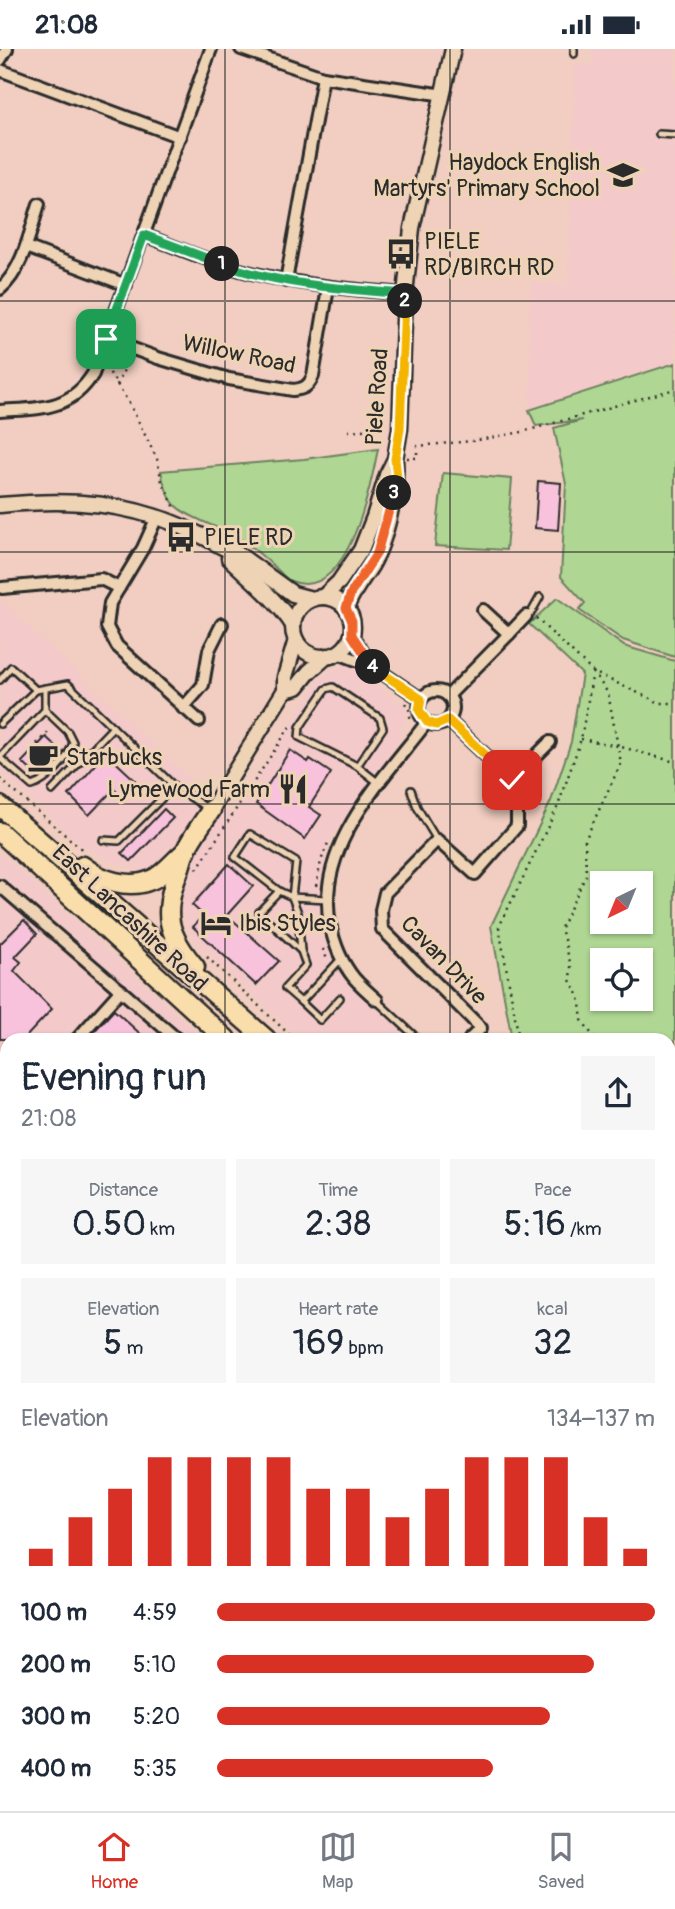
<!DOCTYPE html>
<html lang="en">
<head>
<meta charset="utf-8">
<style>
	:root { --surface:#fff; --page:#f6f6f7; --text:#1f2937; --muted:#747a83; --line:#e0e1e3; --accent:#d93025 }
	body { margin:0; font-family:Pangolin,sans-serif; background:var(--page); color:var(--text); height:100vh; display:flex; flex-direction:column; font-size:26px; white-space:nowrap }
	* { box-sizing:border-box; margin:0 }
	p { font-size:23px; color:var(--muted) }
	.icon { flex:none; width:38px; height:38px; fill:none; stroke:currentColor; stroke-width:2; stroke-linecap:round; stroke-linejoin:round }
	.map { position:relative; flex:1; overflow:hidden }
	.side { position:absolute; left:0px; top:984px; width:676px; height:779px; display:flex; flex-direction:column; background:var(--surface); border-radius:21px 21px 0 0; box-shadow:0 2px 5px #0004 }
	.side>* { flex:none }
	.needle { width:46px; rotate:223deg }
	.tools { position:absolute; left:590px; top:822px; display:grid; gap:14px }
	.tools a { display:grid; place-items:center; width:63px; height:63px; border-radius:0px; background:var(--surface); box-shadow:0 2px 5px #0004; font-size:35px }
	.pin { position:absolute; display:grid; place-items:center; width:60px; height:60px; color:#fff; margin:-30px; border-radius:14px; box-shadow:0 4px 10px #0006 }
	.km { position:absolute; width:35px; height:35px; margin:-18px; border-radius:50%; background:#222; color:#fff; font-size:19px; line-height:35px; text-align:center }
	.round { display:grid; place-items:center; flex:none; width:74px; height:74px; border-radius:0px; background:var(--page) }
	.overview { display:flex; align-items:center; justify-content:space-between; height:119px; padding:0 21px }
	h1 { font-size:38px; font-weight:600; line-height:52px }
	.metrics { display:grid; grid-template-columns:repeat(3,1fr); gap:10px; height:119px; padding:7px 21px }
	.metrics div { display:grid; align-content:center; border-radius:0px; background:var(--page); text-align:center }
	.metrics b { font-size:35px; font-weight:600 }
	.metrics small { font-size:19px; font-weight:400 }
	.metrics p { font-size:19px }
	.chart { height:196px; padding:14px 21px }
	.chart p { display:flex; justify-content:space-between }
	.chart svg { width:100%; height:126px; margin-top:7px; stroke:var(--accent); stroke-width:6 }
	ul { padding:0 21px; list-style:none; font-size:23px }
	li { display:grid; grid-template-columns:112px 84px 1fr; align-items:center; height:52px }
	li i { height:18px; border-radius:9px; background:var(--accent) }
	.status { display:flex; justify-content:space-between; align-items:center; height:49px; padding:0 35px; background:var(--surface); direction:ltr }
	.status svg { height:19px; fill:currentColor }
	.dock { display:flex; justify-content:space-around; align-items:center; height:98px; border-top:2px solid var(--line); background:var(--surface); font-size:19px; color:var(--muted) }
	.dock a { display:grid; justify-items:center; gap:4px }
	.dock .selected { color:var(--accent) }
	.map>svg:first-child { display:block }
</style>
</head>
<body>
<div class="status"><b>21:08</b><svg viewBox="0 0 49 12"><path d="M0 12V9h3v3zM5 12V6h3v6zM10 12V3h3v9zM15 12V0h3v12zM26 1h20v11H26zM47 4h2v5h-2z"/></svg></div>
<div class="map">
<svg width="675" height="1762" viewBox="0 0 675 1762">
	<rect width="100%" height="100%" fill="#f1cec1"/>
	<filter id="ink" filterUnits="userSpaceOnUse"><feTurbulence type="fractalNoise" baseFrequency=".0143" numOctaves="2"/><feDisplacementMap in="SourceGraphic" scale="14" xChannelSelector="R" yChannelSelector="G"/><feConvolveMatrix kernelMatrix="1 2 1 2 8 2 1 2 1" color-interpolation-filters="sRGB"/></filter>
	<g filter="url(#ink)">
		<g fill="#f3cac9">
			<polygon points="593,0 675,0 675,314 529,361 530,234 568,237 575,15 593,17"/>
			<polygon points="0,551 232,769 322,626 347,614 407,661 398,693 327,795 319,867 351,932 418,990 300,990 197,895 180,861 133,819 114,814 82,797 0,722"/>
			<polygon points="0,803 205,990 7,990 7,1740 0,1739"/>
			<polygon points="675,1475 675,1762 191,1762 191,1755 668,1755 668,1476"/>
		</g>
		<g fill="#afd793" stroke="#6d815f" stroke-width="2" fill-rule="evenodd">
			<polygon points="675,314 675,608 623,591 579,561 585,554 561,528 566,435 554,379 582,371 536,377 529,361"/>
			<path d="M378,400C371,436 348,555 291,532C287,531 282,525 279,522C266,510 252,497 237,488C223,480 184,467 175,456C168,448 163,433 161,422L304,410Z"/>
			<polygon points="443,424 512,430 506,501 435,497"/>
			<path d="M557,549L624,597L675,612V1107L669,1110L668,990H512L491,877L551,752L571,693L582,625L529,575ZM602,835H640V873H602ZM602,912H640V950H602Z"/>
			<polygon points="44,1755 98,1755 89,1762 34,1762"/>
		</g>
		<g fill="none" stroke-linecap="round" stroke-linejoin="round">
			<polyline stroke="#5f8999" stroke-width="3.5" points="668,1477 675,1475"/>
		</g>
		<g fill="#f9c2dc" stroke="#2b2b2b" stroke-width="2">
			<polygon points="538,432 561,434 558,481 535,479"/>
			<polygon points="46,688 62,703 38,728 22,713"/>
			<polygon points="290,701 308,713 310,710 331,724 309,758 321,766 305,790 256,755"/>
			<polygon points="106,704 135,731 120,747 114,740 89,766 69,746"/>
			<polygon points="164,760 173,769 131,812 122,804"/>
			<polygon points="229,815 253,837 227,866 279,912 256,936 193,878 203,866 192,856"/>
			<polygon points="24,871 37,885 15,908 21,913 14,922 52,960 24,990 0,990 0,895"/>
			<polygon points="114,961 146,990 87,990"/>
		</g>
		<g fill="none" stroke-linecap="round" stroke-linejoin="round">
			<g stroke="#2b2b2b" stroke-width="10">
				<g id="service">
					<polyline points="574,5 574,0"/>
					<polyline points="659,85 675,86"/>
					<polyline points="526,567 531,564 540,548"/>
					<polyline points="0,631 11,618 36,641"/>
					<polyline points="0,675 36,641 68,635 174,737 208,760"/>
					<polyline points="0,708 45,661 45,639"/>
					<path d="M0,709L32,737C48,732 69,709 73,693L68,683L45,661"/>
					<polyline points="357,717 383,679 380,669 333,638 326,640 300,678 299,688 357,717 380,735"/>
					<polyline points="411,741 417,758 437,791"/>
					<polyline points="52,742 113,678"/>
					<polyline points="103,791 119,792 174,737"/>
					<polyline points="279,842 292,848 298,864 301,902"/>
					<polyline points="327,850 292,848 296,813 250,785 235,808 279,842 259,863 301,902 306,916 285,939 301,953 341,910"/>
					<polyline points="377,952 418,990"/>
					<polyline points="301,953 320,971 340,949"/>
					<polyline points="668,1749 675,1749"/>
					<polyline points="241,1755 243,1762"/>
					<polyline points="354,1762 355,1755"/>
					<polyline points="635,1762 635,1755"/>
				</g>
			</g>
			<g stroke="#2b2b2b" stroke-width="16">
				<g id="minor">
					<polyline points="241,0 323,28 444,46"/>
					<polyline points="0,11 7,0"/>
					<polyline points="0,21 180,88"/>
					<path d="M144,186C176,198 208,212 240,221C295,236 350,240 405,245"/>
					<polyline points="26,198 126,236"/>
					<polyline points="286,232 323,28"/>
					<path d="M0,240C23,221 30,183 39,155"/>
					<path d="M106,290L158,309L229,330L293,341C304,340 309,337 313,327L328,239"/>
					<path d="M0,362C39,359 70,362 93,325L211,0"/>
					<polyline points="157,468 143,499 110,554 107,578 117,597 199,672"/>
					<polyline points="2,539 101,530 119,539"/>
					<polyline points="509,585 526,567"/>
					<polyline points="352,586 372,617"/>
					<polyline points="338,604 372,617 421,650"/>
					<circle cx="436" cy="659" r="17"/>
					<polyline points="448,647 509,585 483,561"/>
					<polyline points="183,659 203,636 209,601 222,575"/>
					<polyline points="448,671 512,731 517,746 517,777 475,825 437,791 385,844 381,861 382,880 481,979 470,990"/>
					<polyline points="512,731 550,693"/>
					<polyline points="0,837 177,990"/>
					<path d="M377,951C369,944 361,937 354,929C341,913 334,894 330,875C315,796 383,731 427,673"/>
					<polyline points="77,990 121,941"/>
					<polyline points="0,1076 7,1068"/>
					<polyline points="668,1233 675,1236"/>
					<polyline points="0,1654 7,1600"/>
				</g>
			</g>
			<g stroke="#2b2b2b" stroke-width="19">
				<g id="tertiary">
					<path d="M0,456C53,451 105,451 156,468C173,473 190,481 206,489C216,494 224,500 235,503L293,545L312,550"/>
					<path d="M229,509C252,531 275,549 293,576"/>
					<polyline points="323,548 339,533 361,501 374,468 387,426 395,410 400,380 405,245 412,179 453,0"/>
					<circle cx="323" cy="578" r="30"/>
					<path d="M346,559C352,543 362,531 371,517C386,492 398,439 395,411"/>
					<polyline points="285,641 297,638 309,623 327,607"/>
					<polyline points="211,761 285,641 285,628 296,591"/>
					<polyline points="668,1367 675,1373"/>
					<polyline points="668,1427 675,1427"/>
					<polyline points="0,1552 7,1552"/>
					<polyline points="668,1565 675,1563"/>
					<polyline points="668,1619 675,1621"/>
				</g>
			</g>
			<g stroke="#2b2b2b" stroke-width="23">
				<g id="trunk">
					<polyline points="0,757 266,990"/>
					<polyline points="0,783 226,990"/>
					<path d="M83,817C101,831 128,841 151,831C164,826 175,810 186,802"/>
					<path d="M195,918C167,885 162,864 178,824C181,817 182,810 185,803C191,789 202,775 211,761"/>
					<polyline points="668,1351 675,1357"/>
					<polyline points="668,1394 675,1400"/>
				</g>
			</g>
			<g stroke="#2b2b2b" stroke-width="2.5" stroke-dasharray="2 5" stroke-linecap="butt">
				<polyline points="106,318 129,354 157,410 162,433 175,459"/>
				<polyline points="117,336 129,310"/>
				<polyline points="348,382 373,380"/>
				<polyline points="407,409 417,409 417,397 473,392 522,383 675,340"/>
				<polyline points="536,569 593,623 660,654 675,654"/>
				<polyline points="593,623 608,644 621,714 585,791 586,826 561,879 571,917 570,931 579,947 582,971 595,990"/>
				<polyline points="405,654 409,660 411,673"/>
				<polyline points="581,690 618,697 675,713"/>
				<polyline points="32,700 51,680"/>
				<polyline points="0,730 85,803"/>
				<polyline points="197,820 291,676"/>
				<polyline points="316,837 321,812 328,794"/>
				<polyline points="323,900 328,913"/>
				<polyline points="207,908 294,990"/>
				<polyline points="519,990 499,878 558,757 581,690 593,623"/>
				<polyline points="668,1071 675,1071"/>
				<polyline points="149,1762 149,1755"/>
			</g>
			<use href="#service" stroke="#eed3b5" stroke-width="5"/>
			<use href="#minor" stroke="#eed3b5" stroke-width="10"/>
			<use href="#tertiary" stroke="#eed3b5" stroke-width="14"/>
			<use href="#trunk" stroke="#f9deab" stroke-width="18"/>
		</g>
	</g>
	<g fill="none" stroke-linecap="round" stroke-linejoin="round" filter="url(#ink)">
		<g stroke="#fff" stroke-width="14">
			<polyline id="split-1" points="106,290 144,186 222,215"/>
		</g>
		<g stroke="#fff" stroke-width="14">
			<path id="split-2" d="M222,215C280,236 344,240 405,245V252"/>
		</g>
		<g stroke="#fff" stroke-width="14">
			<polyline id="split-3" points="394,444 397,429 395,410 400,380 405,252"/>
		</g>
		<g stroke="#fff" stroke-width="14">
			<polyline id="split-4" points="373,618 352,586 352,572 346,559 351,544 377,504 394,444"/>
		</g>
		<g stroke="#fff" stroke-width="14">
			<polyline id="split-5" points="373,618 421,650 419,661 427,673 436,676 448,671 512,731"/>
		</g>
		<use href="#split-1" stroke="#22a559" stroke-width="9"/>
		<use href="#split-2" stroke="#22a559" stroke-width="9"/>
		<use href="#split-3" stroke="#f5b400" stroke-width="9"/>
		<use href="#split-4" stroke="#f0652b" stroke-width="9"/>
		<use href="#split-5" stroke="#f5b400" stroke-width="9"/>
	</g>
	<path fill="none" stroke="#2b2b2b" stroke-width="2" stroke-opacity="0.55" d="M225,0V990M450,0V990M0,252H675M0,503H675M0,755H675M0,1007H7M668,1007H675M0,1259H7M668,1259H675M0,1510H7M668,1510H675M225,1755V1762M450,1755V1762"/>
	<defs>
		<g id="school-bare" transform="scale(2.415)"><path d="M0-5L7-2L0 1L-7-2ZM-4 1L0 2.5L4 1V4Q0 6-4 4Z" fill="#2b2b2b" stroke="#eed3b5" stroke-width="2.5" paint-order="stroke"/></g>
		<g id="bus-bare" transform="scale(2.415)"><path d="M-5-6H5V4H4V6H2V4H-2V6H-4V4H-5ZM-3.5-4V0h7V-4ZM-3.5 1.2v1.5H-2V1.2ZM2 1.2v1.5H3.5V1.2Z" fill="#2b2b2b" stroke="#eed3b5" stroke-width="2.5" paint-order="stroke"/></g>
		<g id="cafe-bare" transform="scale(2.415)"><path d="M-5.5-4.5H6V0H3Q3 3.5 0 3.5H-2.5Q-5.5 3.5-5.5 0ZM3-3.2v2h1.7v-2ZM-6 4.5H4V6H-6Z" fill="#2b2b2b" stroke="#eed3b5" stroke-width="2.5" paint-order="stroke"/></g>
		<g id="restaurant-bare" transform="scale(2.415)"><path d="M-5-6h1v4h1v-4h1v4h1v-4h1v5L-1.5 .5V6h-2V.5L-5-1ZM5-6V6H3V1.5H1.5Q1.5-4 5-6Z" fill="#2b2b2b" stroke="#eed3b5" stroke-width="2.5" paint-order="stroke"/></g>
		<g id="hotel-bare" transform="scale(2.415)"><path d="M-6-4.5h1.5V1H6V5H4.5V3h-9V5H-6ZM-4 0a1.8 1.8 0 1 1 3.6 0ZM.5 0V-2.5h3Q6-2.5 6 0Z" fill="#2b2b2b" stroke="#eed3b5" stroke-width="2.5" paint-order="stroke"/></g>
	</defs>
	<g fill-rule="evenodd">
		<use href="#school-bare" x="623" y="126"/>
		<use href="#bus-bare" x="401" y="205"/>
		<use href="#bus-bare" x="181" y="488"/>
		<use href="#cafe-bare" x="43" y="708"/>
		<use href="#restaurant-bare" x="293" y="740"/>
		<use href="#hotel-bare" x="216" y="874"/>
	</g>
	<g text-anchor="middle" dominant-baseline="central" stroke-width="6" stroke-linejoin="round" paint-order="stroke">
		<g font-size="23" fill="#2b2b2b" stroke="#eed3b5" text-anchor="start">
			<text x="600" y="113" text-anchor="end">Haydock English<tspan x="600" dy="26">Martyrs' Primary School</tspan></text>
			<text x="424" y="192">PIELE<tspan x="424" dy="26">RD/BIRCH RD</tspan></text>
			<text x="204" y="488">PIELE RD</text>
			<text x="66" y="708">Starbucks</text>
			<text x="270" y="740" text-anchor="end">Lymewood Farm</text>
			<text x="239" y="874">Ibis Styles</text>
		</g>
		<g font-size="23" fill="#2b2b2b" stroke="#eed3b5">
			<text transform="translate(239 305) rotate(12)">Willow Road</text>
			<text transform="translate(377 348) rotate(-86)">Piele Road</text>
			<text transform="translate(130 869) rotate(43)">East Lancashire Road</text>
			<text transform="translate(444 911) rotate(46)">Cavan Drive</text>
		</g>
	</g>
</svg>
<div class="tools">
<a><svg class="needle" viewBox="-14 -14 28 28"><path d="M0-13l5 13h-10z" fill="#e53935"/><path d="M0 13l5-13h-10z" fill="#747a83"/></svg></a>
<a><svg class="icon" aria-label="locate" viewBox="0 0 24 24"><circle cx="12" cy="12" r="6"/><path d="M12 2v4M12 18v4M2 12h4M18 12h4"/></svg></a>
</div>
<div class="pin" style="left:106px;top:290px;background:#1e9e55"><svg class="icon" aria-label="arrive" viewBox="0 0 24 24"><path d="M6 21V4h12l-3 4 3 4H6"/></svg></div>
<div class="pin" style="left:512px;top:731px;background:#d93025"><svg class="icon" aria-label="check" viewBox="0 0 24 24"><path d="M5 12l5 5 9-10"/></svg></div>
<b class="km" style="left:222px;top:215px">1</b>
<b class="km" style="left:405px;top:252px">2</b>
<b class="km" style="left:394px;top:444px">3</b>
<b class="km" style="left:373px;top:618px">4</b>
<section class="side">
<div class="overview"><div><h1>Evening run</h1><p>21:08</p></div><a class="round"><svg class="icon" aria-label="share" viewBox="0 0 24 24"><path d="M12 15V3M7 8l5-5 5 5M5 13v7h14v-7"/></svg></a></div>
<div class="metrics">
<div><p>Distance</p><b>0.50<small> km</small></b></div>
<div><p>Time</p><b>2:38</b></div>
<div><p>Pace</p><b>5:16<small> /km</small></b></div>
</div>
<div class="metrics">
<div><p>Elevation</p><b>5<small> m</small></b></div>
<div><p>Heart rate</p><b>169<small> bpm</small></b></div>
<div><p>kcal</p><b>32</b></div>
</div>
<div class="chart"><p><span>Elevation</span>134–137 m</p>
<svg viewBox="0 0 160 44" preserveAspectRatio="none"><path d="M5 44V38M15 44V27M25 44V17M35 44V6M45 44V6M55 44V6M65 44V6M75 44V17M85 44V17M95 44V27M105 44V17M115 44V6M125 44V6M135 44V6M145 44V27M155 44V38"/></svg>
</div>
<ul>
<li><b>100 m</b>4:59<i style="width:100%"></i></li>
<li><b>200 m</b>5:10<i style="width:86%"></i></li>
<li><b>300 m</b>5:20<i style="width:76%"></i></li>
<li><b>400 m</b>5:35<i style="width:63%"></i></li>
</ul>
</section>
</div>
<nav class="dock">
<a class="selected"><svg class="icon" aria-label="home" viewBox="0 0 24 24"><path d="M3 11l9-7 9 7M6 9v11h12V9"/></svg>Home</a>
<a><svg class="icon" aria-label="map" viewBox="0 0 24 24"><path d="M3 6l6-2 6 2 6-2v14l-6 2-6-2-6 2zM9 4v14M15 6v14"/></svg>Map</a>
<a><svg class="icon" aria-label="saved" viewBox="0 0 24 24"><path d="M7 4h10v16l-5-4-5 4z"/></svg>Saved</a>
</nav>
</body>
</html>
